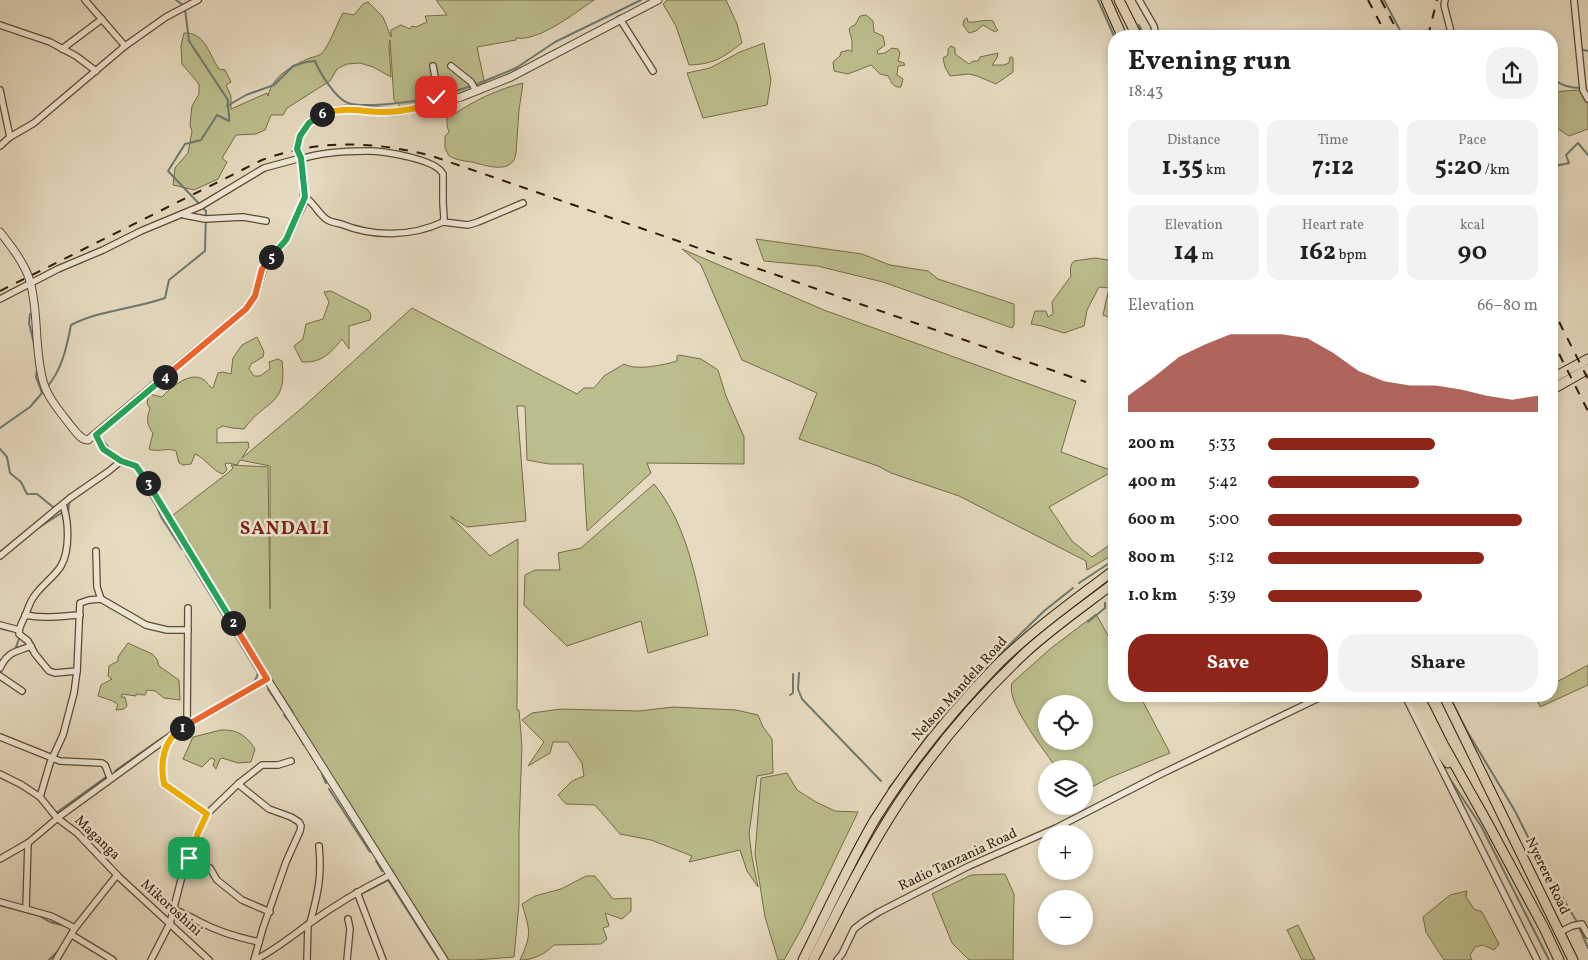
<!DOCTYPE html>
<html lang="en">
<head>
<meta charset="utf-8">
<style>
	:root { --surface:#fff; --page:#f2f2f2; --text:#202124; --muted:#757577; --accent:#8f2418 }
	body { margin:0; font-family:Vollkorn,serif; background:var(--page); color:var(--text); height:100vh; display:flex; flex-direction:column; font-size:19px; white-space:nowrap }
	* { box-sizing:border-box; margin:0 }
	p { font-size:16px; color:var(--muted) }
	.icon { flex:none; width:28px; height:28px; fill:none; stroke:currentColor; stroke-width:2; stroke-linecap:round; stroke-linejoin:round }
	.map { position:relative; flex:1; overflow:hidden }
	.sheet { position:absolute; left:1108px; top:30px; width:450px; height:672px; display:flex; flex-direction:column; background:var(--surface); border-radius:20px; box-shadow:0 2px 8px #0003 }
	.sheet>* { flex:none }
	.buttons { position:absolute; left:1038px; top:695px; display:grid; gap:10px }
	.buttons a { display:grid; place-items:center; width:55px; height:55px; border-radius:50%; background:var(--surface); box-shadow:0 2px 8px #0003; font-size:25px }
	.pin { position:absolute; display:grid; place-items:center; width:42px; height:42px; color:#fff; margin:-21px; border-radius:10px; box-shadow:0 2px 8px #0006 }
	.km { position:absolute; width:25px; height:25px; margin:-12px; border-radius:50%; background:#222; color:#fff; font-size:14px; line-height:25px; text-align:center }
	.round { display:grid; place-items:center; flex:none; width:52px; height:52px; border-radius:20px; background:var(--page) }
	.head { display:flex; align-items:center; justify-content:space-between; height:85px; padding:0 20px }
	h1 { font-size:28px; font-weight:700; line-height:38px }
	.figures { display:grid; grid-template-columns:repeat(3,1fr); gap:8px; height:85px; padding:5px 20px }
	.figures div { display:grid; align-content:center; border-radius:12px; background:var(--page); text-align:center }
	.figures b { font-size:25px; font-weight:700 }
	.figures small { font-size:14px; font-weight:400 }
	.figures p { font-size:14px }
	.chart { height:140px; padding:10px 20px }
	.chart p { display:flex; justify-content:space-between }
	.chart svg { width:100%; height:90px; margin-top:5px; fill:var(--accent); opacity:.7 }
	.button { display:flex; gap:10px; margin-top:auto; padding:10px 20px }
	.button a { flex:1; height:58px; border-radius:20px; background:var(--accent); color:#fff; font-size:20px; font-weight:700; line-height:58px; text-align:center }
	.button a+a { background:var(--page); color:var(--text) }
	ul { padding:0 20px; list-style:none; font-size:16px }
	li { display:grid; grid-template-columns:80px 60px 1fr; align-items:center; height:38px }
	li i { height:12px; border-radius:6px; background:var(--accent) }
	.map>svg:first-child { display:block }
</style>
</head>
<body>
<div class="map">
<svg width="1588" height="960" viewBox="0 0 1588 960">
	<rect width="100%" height="100%" fill="#e6dbc0"/>
	<filter id="stains"><feTurbulence type="fractalNoise" baseFrequency=".004" numOctaves="4"/><feColorMatrix values="0 0 0 0 .2 0 0 0 0 .09 0 0 0 0 .02 0 0 0 .5 -.17"/></filter>
	<radialGradient id="worn" r=".72"><stop offset=".6" stop-color="#630" stop-opacity="0"/><stop offset="1" stop-color="#630" stop-opacity=".3"/></radialGradient>
	<g fill="#bdbe8d" stroke="#766c48" fill-rule="evenodd">
		<path d="M436,0H594C575,13 538,42 516,38V40L477,47L485,85L449,97L403,109L394,100L390,40L389,45L391,77L373,67L360,63L347,64L337,69L330,81L287,108L283,115H271L265,130L256,134L236,135L222,158L227,162L218,179L194,190L173,185L175,168L188,153L192,131L190,125L192,106L199,94V84L182,64L181,46L184,33C205,32 209,54 219,69L225,70L231,82L226,85L231,96V109L267,93L268,96C272,76 293,65 310,58C313,57 318,56 321,54C327,50 338,22 343,13L354,15L363,4L368,2L383,17L391,37V30L401,25L410,29L412,26L416,27L427,22L425,16L447,15Z"/>
		<path d="M667,0H726L737,24L742,43C722,58 715,64 689,65L676,26L663,4Z"/>
		<path d="M866,15L873,21L874,32L883,36L885,45L877,51L878,54L885,53L892,48L898,49L900,53L898,61L904,63L905,65L898,66L897,75L903,79L901,87C892,88 892,82 888,76L880,74L871,65L848,74L834,71L833,62L840,56L841,52L849,50L852,52V41L849,29L852,26L855,25L860,16Z"/>
		<path d="M967,18L968,22C974,23 984,19 993,21L996,28L998,30L995,32L983,25L976,31L969,33L963,25L964,20Z"/>
		<polygon points="764,43 771,80 767,105 703,118 687,73 710,68 740,52"/>
		<polygon points="951,46 955,48 955,54 969,64 973,61 978,61 980,57 998,53 997,58 992,65 1004,65 1009,63 1010,57 1012,57 1013,59 1013,72 996,84 977,76 969,74 950,76 945,67 943,58 948,55 948,49"/>
		<path d="M523,83L519,110L516,153C513,175 487,166 472,162C464,161 456,160 449,156L445,148V136L449,132L447,126V117L450,115H453C473,101 498,89 523,83Z"/>
		<polygon points="1581,90 1588,102 1588,129 1569,136 1551,124 1551,94 1563,91"/>
		<polygon points="756,239 862,254 890,265 928,271 938,279 1014,304 1014,325 1012,328 883,282 817,266 764,261"/>
		<polygon points="682,249 824,310 1076,401 1061,452 1113,471 1049,507 1072,541 1092,557 1114,542 1114,554 1087,570 1086,561 959,496 891,473 878,466 799,439 817,393 742,360 701,265"/>
		<path d="M1095,258L1114,261V319L1103,315L1109,288L1099,287L1087,310L1084,326L1064,333L1042,326L1031,324L1035,311H1046L1048,317L1053,314L1052,302L1071,276C1070,271 1070,264 1074,261Z"/>
		<path d="M331,291L368,310L371,315L370,320L349,326V349L342,339C330,354 321,363 302,362L294,346L303,339L306,324L323,319L329,302L324,292Z"/>
		<path d="M412,308L577,394L584,388H594L604,376L624,364C637,371 663,365 677,361V356L679,355L701,359L718,370L726,396L744,437V464L647,463L651,473L587,531L583,464H549L527,460L525,406H517L526,521L467,527L450,516L490,556L518,539L517,710H519L522,746L519,830V904L514,957L475,960H449L292,714L294,713L270,677L267,674L211,579L198,562L175,521L173,515L229,472L233,468L231,465L268,467L270,609V466L240,460L237,465L228,463L225,464L227,470L223,474C212,471 207,459 195,454L191,464L183,465L179,463L176,451C167,447 158,453 149,449L153,433C147,426 146,418 150,409L147,403L149,394L162,397C170,388 191,370 204,380C208,383 208,386 213,388L218,373L223,372L231,374L233,358L242,345L257,337L264,352L263,357L251,364L249,369L254,376H260L270,369L269,362L278,359L282,361C288,407 265,399 244,429L232,428L223,426L217,429V443L248,442L249,447L242,458L302,408Z"/>
		<path d="M654,484C688,525 697,584 708,635L648,653L641,621L567,646L524,605L525,575L535,570H560L558,553L581,548Z"/>
		<path d="M1096,614L1114,646V696H1140L1170,753L1109,778L1084,791V769H1057C1046,752 1005,702 1012,683L1050,649ZM1046,704H1084V741H1046Z"/>
		<polygon points="128,643 152,654 157,659 159,666 179,680 180,700 164,698 155,691 147,690 145,695 136,694 136,696 122,694 121,697 125,697 127,706 124,709 116,710 118,705 113,701 98,696 101,685 112,679 108,676 109,666 118,661 118,657"/>
		<polygon points="1588,665 1588,685 1540,707 1535,696 1551,696 1551,685"/>
		<polygon points="673,707 736,710 758,715 763,727 772,739 773,773 757,776 749,834 752,857 758,887 747,871 740,850 689,862 692,856 651,840 620,834 595,805 566,804 558,795 572,781 584,776 582,763 568,742 553,742 550,753 528,766 544,742 522,720 532,713 561,709 639,711"/>
		<path d="M221,730C237,729 247,736 255,749L251,762L238,763L222,758L220,759L216,769L213,765L215,760L211,758L202,767L183,759L193,737Z"/>
		<polygon points="787,773 797,790 816,802 835,811 858,812 804,924 784,960 778,960 765,917 755,854 761,778"/>
		<polygon points="1005,874 1014,894 1013,960 969,960 952,943 932,894 971,875"/>
		<path d="M586,876H595L613,899L631,898V911L622,919L605,913L609,926L603,928L607,939L601,944L554,945C545,954 534,960 520,960C532,934 530,931 522,904L535,896L561,889Z"/>
		<polygon points="1467,891 1466,897 1474,909 1482,912 1499,944 1494,950 1483,945 1475,947 1470,955 1472,960 1444,960 1426,932 1423,917 1450,895"/>
		<polygon points="1298,925 1315,960 1302,960 1287,930"/>
	</g>
	<g fill="none" stroke-linecap="round" stroke-linejoin="round">
		<g stroke="#6d7a70" stroke-width="2">
			<polyline points="176,0 183,5"/>
			<polyline points="1098,0 1114,36"/>
			<polyline points="1384,0 1403,36"/>
			<polyline points="1139,25 1144,36"/>
			<polyline points="1580,49 1588,51"/>
			<polyline points="1551,68 1552,69"/>
			<path d="M1553,71L1556,77L1555,80C1562,86 1571,88 1581,88"/>
			<polyline points="475,85 516,68 555,42 641,0"/>
			<polyline points="437,97 471,86"/>
			<path d="M227,106L246,95L274,85L293,66L306,62L315,61C320,73 335,98 348,103C366,109 414,101 433,98"/>
			<polyline points="1551,167 1569,163 1566,155 1578,143 1588,155"/>
			<polyline points="30,314 29,323 35,348"/>
			<path d="M47,387C62,370 67,346 71,325C100,310 134,309 165,298L169,280L205,251L206,211L168,171L185,144L201,140L217,115L229,121C230,114 227,107 228,100L189,41L185,9"/>
			<polyline points="0,428 30,407 42,393 36,377 37,370"/>
			<polyline points="0,449 7,457 10,473 21,482 27,494 37,494 53,507"/>
			<polyline points="139,477 157,507 161,517 182,549"/>
			<polyline points="68,515 69,503"/>
			<polyline points="38,528 63,512"/>
			<polyline points="185,539 189,541 190,547"/>
			<path d="M186,555C210,595 234,634 258,673C256,684 246,688 238,693"/>
			<polyline points="1079,583 1114,560"/>
			<polyline points="1088,622 1105,608 1105,603"/>
			<polyline points="15,650 20,636"/>
			<polyline points="998,656 1044,611 1073,588"/>
			<polyline points="799,673 798,689 802,699 881,781"/>
			<polyline points="268,689 282,710"/>
			<polyline points="968,689 991,662"/>
			<polyline points="790,695 793,693 793,674"/>
			<polyline points="1449,696 1467,731 1515,811 1535,851 1577,922"/>
			<polyline points="284,715 290,722"/>
			<polyline points="191,720 201,714"/>
			<polyline points="293,727 304,745"/>
			<polyline points="934,727 941,720"/>
			<polyline points="174,730 183,724"/>
			<polyline points="915,753 928,735"/>
			<polyline points="310,754 313,759"/>
			<polyline points="318,767 319,769"/>
			<polyline points="115,771 162,738"/>
			<polyline points="322,774 326,783"/>
			<polyline points="1448,776 1481,826 1549,960"/>
			<polyline points="889,788 900,774"/>
			<polyline points="329,789 370,852"/>
			<polyline points="56,812 67,822"/>
			<polyline points="56,813 106,777"/>
			<polyline points="376,861 382,871"/>
			<polyline points="845,865 863,832"/>
			<polyline points="389,868 392,870 394,876"/>
			<polyline points="361,894 388,880 439,960"/>
			<polyline points="36,914 50,922 66,926"/>
			<polyline points="319,920 332,911"/>
			<polyline points="1579,927 1588,948"/>
			<polyline points="49,960 59,950"/>
		</g>
		<g stroke="#5d4a33" stroke-width="8">
			<g id="minor">
				<polyline points="85,0 125,46"/>
				<polyline points="1139,0 1154,26 1156,36"/>
				<polyline points="1445,0 1444,5 1452,36"/>
				<polyline points="1574,0 1583,90 1588,99"/>
				<polyline points="620,19 653,71"/>
				<polyline points="0,25 50,42 76,56 96,71"/>
				<polyline points="62,49 102,19"/>
				<polyline points="433,66 437,88 434,104"/>
				<polyline points="451,66 471,82 476,91"/>
				<polyline points="0,90 10,137"/>
				<polyline points="0,146 10,137 34,123 125,46 166,17 198,0"/>
				<path d="M301,159C322,152 346,151 367,151C384,151 436,159 443,174V203L444,218L443,222C411,237 373,237 341,224C336,223 330,222 326,219C318,213 314,203 305,197"/>
				<polyline points="184,215 205,219 243,217 266,221"/>
				<polyline points="443,222 468,225 478,222 523,203"/>
				<polyline points="0,299 58,269 103,250 141,231 201,206 264,168 301,158"/>
				<path d="M63,505C69,522 70,550 61,566C54,577 43,584 35,595C30,601 28,609 25,616C22,623 19,626 19,634L28,641L35,654L49,671L55,673L77,671"/>
				<polyline points="96,551 97,587 101,599 146,625 167,630 188,630"/>
				<polyline points="0,556 70,498 109,471 121,461"/>
				<path d="M25,615C44,619 61,616 80,615"/>
				<polyline points="0,625 19,630"/>
				<path d="M0,668C8,651 16,652 31,646"/>
				<polyline points="0,676 22,691"/>
				<polyline points="1405,696 1537,960"/>
				<polyline points="187,725 188,608"/>
				<polyline points="0,737 60,761 102,763 105,765 110,778"/>
				<path d="M172,737C160,748 161,770 164,785L207,814"/>
				<polyline points="0,774 22,785 40,797 57,818 77,833 119,877 209,960"/>
				<polyline points="238,784 269,809 291,817 299,822 301,826 300,831 286,862 263,928 254,960"/>
				<polyline points="40,797 50,763 63,735 74,693 77,671 80,603 89,600 101,599"/>
				<polyline points="190,855 210,868 217,880 242,900 270,912"/>
				<polyline points="0,859 28,843 60,816 173,734 267,679"/>
				<polyline points="357,892 383,960"/>
				<polyline points="0,902 51,916 75,928"/>
				<path d="M175,908V910C184,913 191,917 200,922C217,931 240,938 259,942"/>
				<polyline points="26,909 28,843"/>
				<path d="M310,923C318,893 322,877 319,846"/>
				<polyline points="1560,932 1572,926 1582,924 1588,935"/>
				<polyline points="72,935 113,960"/>
				<polyline points="56,960 75,928 117,875"/>
				<polyline points="151,960 170,923 183,872 197,833 207,814 238,784 262,765 278,765 291,761"/>
				<path d="M255,960C275,950 292,936 310,923C335,905 362,889 390,875"/>
				<polyline points="307,960 308,925"/>
				<polyline points="347,960 350,929 348,919"/>
				<polyline points="837,960 842,954 854,929 863,922 879,912 969,866 1056,828 1159,775 1323,696"/>
			</g>
		</g>
		<g stroke="#5d4a33" stroke-width="9">
			<g id="tertiary">
				<path d="M0,232C11,246 25,264 30,281C39,314 34,348 43,381C47,397 61,413 71,426C76,432 81,440 88,440L246,309L255,296L263,269L286,240L304,202V186L301,159L297,147L300,136L309,123L316,117L330,111L346,109L394,112L421,107L461,97L511,77L658,0"/>
				<path d="M96,435C102,447 110,457 124,462C129,463 134,464 138,468L267,679L444,960"/>
			</g>
		</g>
		<g stroke="#2f1a04" stroke-width="11">
			<g id="primary">
				<polyline points="1551,379 1588,359"/>
				<polyline points="1551,390 1588,369"/>
				<path d="M803,960C826,914 848,866 874,821C909,764 952,711 999,663C1034,629 1075,600 1114,570"/>
				<path d="M813,960C840,906 867,851 900,801C936,747 978,697 1025,653C1052,628 1084,606 1114,583"/>
			</g>
		</g>
		<g stroke="#2f1a04" stroke-width="11">
			<g id="trunk">
				<polyline points="1106,0 1122,36"/>
				<polyline points="1119,0 1137,36"/>
				<polyline points="1412,696 1437,747 1448,763"/>
				<polyline points="1419,696 1443,744 1487,822 1544,928 1559,960"/>
				<polyline points="1444,696 1573,960"/>
			</g>
		</g>
		<use href="#minor" stroke="#efe8d6" stroke-width="5.5"/>
		<use href="#tertiary" stroke="#efe8d6" stroke-width="7"/>
		<use href="#primary" stroke="#e6dbc0" stroke-width="9"/>
		<use href="#trunk" stroke="#e6dbc0" stroke-width="9"/>
		<g stroke="#2f1a04" stroke-width="2" stroke-dasharray="9 9" stroke-linecap="butt">
			<polyline points="1368,0 1387,36"/>
			<polyline points="1381,0 1400,36"/>
			<polyline points="1428,36 1437,0"/>
			<path d="M0,291L262,160C318,139 374,141 432,156L1086,382"/>
			<polyline points="1551,306 1588,379"/>
			<polyline points="1551,338 1588,411"/>
		</g>
	</g>
	<g fill="none" stroke-linecap="round" stroke-linejoin="round">
		<g stroke="#fff" stroke-width="10">
			<path id="split-1" d="M182,728C163,740 160,763 164,784L207,814L198,833L189,858"/>
		</g>
		<g stroke="#fff" stroke-width="10">
			<polyline id="split-2" points="182,728 267,679 233,623"/>
		</g>
		<g stroke="#fff" stroke-width="10">
			<polyline id="split-3" points="148,483 233,623"/>
		</g>
		<g stroke="#fff" stroke-width="10">
			<polyline id="split-4" points="148,483 136,466 121,461 103,449 96,435 165,377"/>
		</g>
		<g stroke="#fff" stroke-width="10">
			<polyline id="split-5" points="165,377 246,309 255,296 262,269 271,257"/>
		</g>
		<g stroke="#fff" stroke-width="10">
			<polyline id="split-6" points="271,257 286,240 305,197 301,158 297,149 300,136 309,123 322,114"/>
		</g>
		<g stroke="#fff" stroke-width="10">
			<path id="split-7" d="M322,114C342,106 363,112 384,112C401,112 418,108 434,104L436,97"/>
		</g>
		<use href="#split-1" stroke="#f5b400" stroke-width="6"/>
		<use href="#split-2" stroke="#f0652b" stroke-width="6"/>
		<use href="#split-3" stroke="#22a559" stroke-width="6"/>
		<use href="#split-4" stroke="#22a559" stroke-width="6"/>
		<use href="#split-5" stroke="#f0652b" stroke-width="6"/>
		<use href="#split-6" stroke="#22a559" stroke-width="6"/>
		<use href="#split-7" stroke="#f5b400" stroke-width="6"/>
	</g>
	<g text-anchor="middle" dominant-baseline="central" stroke-width="5" stroke-linejoin="round" paint-order="stroke">
		<g font-size="14" fill="#2f1a04" stroke="#efe8d6">
			<text transform="translate(960 689) rotate(-48)">Nelson Mandela Road</text>
			<text transform="translate(97 838) rotate(44)">Maganga</text>
			<text transform="translate(958 860) rotate(-25)">Radio Tanzania Road</text>
			<text transform="translate(1547 876) rotate(64)">Nyerere Road</text>
			<text transform="translate(171 908) rotate(42)">Mikoroshini</text>
		</g>
		<g font-size="19" font-weight="bold" letter-spacing="1" fill="#7a1f14" stroke="#efe8d6">
			<text x="285" y="529">SANDALI</text>
		</g>
	</g>
	<rect width="100%" height="100%" filter="url(#stains)"/>
	<rect width="100%" height="100%" fill="url(#worn)"/>
</svg>
<div class="buttons">
<a><svg class="icon" aria-label="locate" viewBox="0 0 24 24"><circle cx="12" cy="12" r="6"/><path d="M12 2v4M12 18v4M2 12h4M18 12h4"/></svg></a>
<a><svg class="icon" aria-label="layers" viewBox="0 0 24 24"><path d="M12 4l9 5-9 5-9-5zM3 14l9 5 9-5"/></svg></a>
<a>+</a>
<a>−</a>
</div>
<div class="pin" style="left:189px;top:858px;background:#1e9e55"><svg class="icon" aria-label="arrive" viewBox="0 0 24 24"><path d="M6 21V4h12l-3 4 3 4H6"/></svg></div>
<div class="pin" style="left:436px;top:97px;background:#d93025"><svg class="icon" aria-label="check" viewBox="0 0 24 24"><path d="M5 12l5 5 9-10"/></svg></div>
<b class="km" style="left:182px;top:728px">1</b>
<b class="km" style="left:233px;top:623px">2</b>
<b class="km" style="left:148px;top:483px">3</b>
<b class="km" style="left:165px;top:377px">4</b>
<b class="km" style="left:271px;top:257px">5</b>
<b class="km" style="left:322px;top:114px">6</b>
<section class="sheet">
<div class="head"><div><h1>Evening run</h1><p>18:43</p></div><a class="round"><svg class="icon" aria-label="share" viewBox="0 0 24 24"><path d="M12 15V3M7 8l5-5 5 5M5 13v7h14v-7"/></svg></a></div>
<div class="figures">
<div><p>Distance</p><b>1.35<small> km</small></b></div>
<div><p>Time</p><b>7:12</b></div>
<div><p>Pace</p><b>5:20<small> /km</small></b></div>
</div>
<div class="figures">
<div><p>Elevation</p><b>14<small> m</small></b></div>
<div><p>Heart rate</p><b>162<small> bpm</small></b></div>
<div><p>kcal</p><b>90</b></div>
</div>
<div class="chart"><p><span>Elevation</span>66–80 m</p>
<svg viewBox="0 0 160 44" preserveAspectRatio="none"><path d="M0 44V36L10 27L20 17L30 11L40 6L50 6L60 6L70 8L80 15L90 24L100 29L110 31L120 31L130 33L140 36L150 38L160 36V44z"/></svg>
</div>
<ul>
<li><b>200 m</b>5:33<i style="width:62%"></i></li>
<li><b>400 m</b>5:42<i style="width:56%"></i></li>
<li><b>600 m</b>5:00<i style="width:94%"></i></li>
<li><b>800 m</b>5:12<i style="width:80%"></i></li>
<li><b>1.0 km</b>5:39<i style="width:57%"></i></li>
</ul>
<div class="button"><a>Save</a><a>Share</a></div>
</section>
</div>
</body>
</html>
